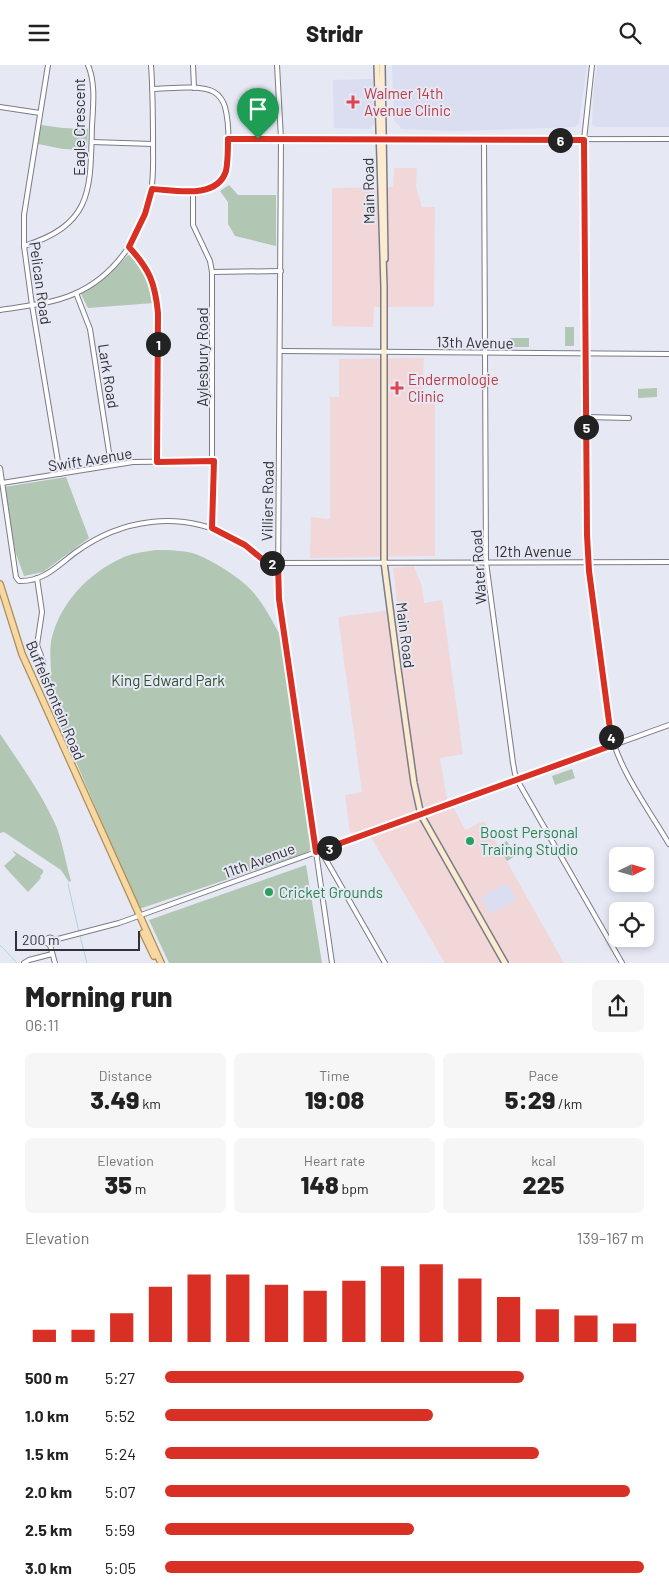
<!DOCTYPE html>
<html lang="en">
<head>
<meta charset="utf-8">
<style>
	:root { --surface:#fff; --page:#f6f6f6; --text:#222; --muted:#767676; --accent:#d93025 }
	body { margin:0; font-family:Barlow,sans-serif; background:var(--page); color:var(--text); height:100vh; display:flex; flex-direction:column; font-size:19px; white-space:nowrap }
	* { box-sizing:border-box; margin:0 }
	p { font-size:16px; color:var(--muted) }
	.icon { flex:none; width:28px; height:28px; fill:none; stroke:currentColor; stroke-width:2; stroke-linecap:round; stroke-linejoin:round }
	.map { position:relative; height:898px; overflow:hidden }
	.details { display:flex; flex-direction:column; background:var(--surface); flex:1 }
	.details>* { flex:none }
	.needle { width:32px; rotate:85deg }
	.fabs { position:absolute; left:609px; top:782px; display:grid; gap:10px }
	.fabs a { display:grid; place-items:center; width:45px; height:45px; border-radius:8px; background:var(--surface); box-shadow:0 2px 8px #0003; font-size:25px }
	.scale { position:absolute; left:15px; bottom:12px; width:125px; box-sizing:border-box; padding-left:5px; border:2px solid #313136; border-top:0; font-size:14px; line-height:18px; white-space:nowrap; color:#313136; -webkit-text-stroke:4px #e6e8f4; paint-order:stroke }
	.pin { position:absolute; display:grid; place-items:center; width:42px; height:42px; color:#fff; margin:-51px -21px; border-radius:50% 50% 50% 0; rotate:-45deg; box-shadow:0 0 5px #0007 }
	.pin .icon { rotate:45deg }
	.km { position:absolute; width:25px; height:25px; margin:-12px; border-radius:50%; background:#222; color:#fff; font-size:14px; line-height:25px; text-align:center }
	.round { display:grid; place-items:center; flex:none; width:52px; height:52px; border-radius:8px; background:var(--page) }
	.overview { display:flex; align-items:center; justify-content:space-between; height:85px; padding:0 25px }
	h1 { font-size:28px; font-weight:800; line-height:38px }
	.metrics { display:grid; grid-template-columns:repeat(3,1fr); gap:8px; height:85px; padding:5px 25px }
	.metrics div { display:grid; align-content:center; border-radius:8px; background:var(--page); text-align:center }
	.metrics b { font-size:25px; font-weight:800 }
	.metrics small { font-size:14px; font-weight:400 }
	.metrics p { font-size:14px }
	.chart { height:140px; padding:10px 25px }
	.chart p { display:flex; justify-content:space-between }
	.chart svg { width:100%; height:90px; margin-top:5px; stroke:var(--accent); stroke-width:6 }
	ul { padding:0 25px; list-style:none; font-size:16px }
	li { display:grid; grid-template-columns:80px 60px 1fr; align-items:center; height:38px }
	li i { height:12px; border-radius:6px; background:var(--accent) }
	header { display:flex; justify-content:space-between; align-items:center; height:65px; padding:0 25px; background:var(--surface); font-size:22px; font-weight:800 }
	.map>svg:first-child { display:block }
</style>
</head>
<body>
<header><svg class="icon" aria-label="menu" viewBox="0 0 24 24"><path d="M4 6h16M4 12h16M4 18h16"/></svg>Stridr<svg class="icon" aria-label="search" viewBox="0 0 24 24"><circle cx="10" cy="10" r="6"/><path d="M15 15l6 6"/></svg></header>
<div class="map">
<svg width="669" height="898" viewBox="0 0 669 898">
	<rect width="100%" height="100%" fill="#e6e8f4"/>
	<g fill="#f2d7d9">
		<polygon points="394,103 417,103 416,122 422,142 435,142 434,242 374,242 373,262 332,261 332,123 393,122"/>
		<polygon points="424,293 422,333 435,333 435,491 310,493 311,452 330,454 330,332 339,332 339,294"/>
		<polygon points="414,501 422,521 424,538 442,535 463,689 440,693 447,734 454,743 465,765 484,756 564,898 445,898 372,774 350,767 345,730 362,727 338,552 398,544 393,503"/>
	</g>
	<g fill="#dbddf0">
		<polygon points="392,0 587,0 579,58 575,62 454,66 401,64 400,61 397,59 396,57 394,56"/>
		<polygon points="597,0 669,0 669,62 599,62 593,61 592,59 594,20"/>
		<polygon points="373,14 374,59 370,64 334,63 333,15"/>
		<polygon points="507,818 516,835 490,849 481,832"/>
	</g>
	<g fill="#b1c6b3">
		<polygon points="41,60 63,63 88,64 87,85 63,84 38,79"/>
		<polygon points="229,120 238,130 276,130 276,181 235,171 228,159 228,137 220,126"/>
		<polygon points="128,190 133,191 144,205 154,238 88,243 81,229 110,209"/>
		<rect x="565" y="262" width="9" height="19"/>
		<rect x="510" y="273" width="19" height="9"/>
		<polygon points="657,323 657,332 638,333 638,324"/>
		<polygon points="66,412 89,473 43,507 24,511 15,486 4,422"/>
		<path d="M155,485C169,485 185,485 198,490C215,497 242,514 253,527C264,540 272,555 280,570L311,780L310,785L306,788L139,844L41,615L51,610C51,598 49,583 52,572C61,537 89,508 122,493C132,488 144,487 155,485Z"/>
		<path d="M0,669C21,700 42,729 57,763C63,780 66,799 71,816L69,817L61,805L4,767L0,768Z"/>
		<polygon points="572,704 575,713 555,720 552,711"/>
		<polygon points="507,776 515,791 507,796 498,781"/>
		<polygon points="12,785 43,805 43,808 40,811 41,813 28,827 4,801 16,790"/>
		<polygon points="306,800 322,898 169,898 149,855"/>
	</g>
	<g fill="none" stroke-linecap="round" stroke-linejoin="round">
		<g stroke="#b0d3e0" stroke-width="1">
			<polyline points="68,819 79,867"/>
			<polyline points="80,871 87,898"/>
			<polyline points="0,880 17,898"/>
		</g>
		<g stroke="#7b7c87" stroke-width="6">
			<g id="street">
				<polyline points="48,0 24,150 24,181 32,240 60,409"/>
				<polyline points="193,0 194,23"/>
				<polyline points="277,0 281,74 278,522 332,898"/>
				<path d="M592,0L584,75L587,470L589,507L610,664C617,702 649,745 669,779"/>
				<polyline points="0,42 40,48"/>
				<polyline points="228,75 669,74"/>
				<polyline points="484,75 486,497 513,698 515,709 520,720 622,898"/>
				<polyline points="92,77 153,79"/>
				<path d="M152,124C168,125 199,130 213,121C217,119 221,115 224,111C231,97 229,57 225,42C223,35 219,30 214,27C200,19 168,24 152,24"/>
				<polyline points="193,126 193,160 210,196 212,207 212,463"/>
				<path d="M24,181C94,159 90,124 92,61C93,41 96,19 88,0"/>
				<path d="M129,182C151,205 155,217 158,248L157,397"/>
				<polyline points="212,207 281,206"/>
				<polyline points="76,228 90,264 111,400"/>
				<path d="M0,245C25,241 51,239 74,229C116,211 143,169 151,126C154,111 153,95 153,80C153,53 153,27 151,0"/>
				<polyline points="281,286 669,289"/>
				<polyline points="586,352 629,353"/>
				<path d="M0,403L16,512L19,516C44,517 58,500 76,487C121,454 180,445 231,472C244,479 255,492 269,498L669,497"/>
				<polyline points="2,418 133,397 214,396"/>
				<polyline points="37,513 42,547 37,580 44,599"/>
				<polyline points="321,786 385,898"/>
				<circle cx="50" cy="876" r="3.5"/>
				<polyline points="54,875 119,858 669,660"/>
				<polyline points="50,880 55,898"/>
				<polyline points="24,898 29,895 52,889"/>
			</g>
		</g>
		<g stroke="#7b7c87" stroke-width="8">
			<g id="secondary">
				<polyline points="377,0 384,222 384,497 398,604 414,718 421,750 505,898"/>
				<polyline points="382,0 385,194"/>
			</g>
		</g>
		<g stroke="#ae8d55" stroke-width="8">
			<g id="primary">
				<polyline points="0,519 22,589 161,898"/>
				<polyline points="143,868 154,891"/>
			</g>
		</g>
		<use href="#street" stroke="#fff" stroke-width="4"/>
		<use href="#secondary" stroke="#fbecd1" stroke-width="5"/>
		<use href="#primary" stroke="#f7d8a3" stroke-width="5.5"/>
	</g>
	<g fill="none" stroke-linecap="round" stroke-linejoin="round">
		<g stroke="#fff" stroke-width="10">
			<path id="route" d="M228,74L584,75L587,470L589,506L610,664L613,680L316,787L279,534L278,498H267L245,480L212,463L214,396L157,397L158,248C155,218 150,205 129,182L145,149L152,124C174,125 217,135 226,106C228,96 228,85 228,74Z"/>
		</g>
		<use href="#route" stroke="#d93025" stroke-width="6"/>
	</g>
	<g fill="#e0444e" stroke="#e6e8f4" stroke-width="2">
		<path d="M350.5 29.5h5v5h5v5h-5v5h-5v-5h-5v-5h5z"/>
		<path d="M394.5 315.5h5v5h5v5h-5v5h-5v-5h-5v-5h5z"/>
	</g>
	<g fill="#2e9e5b" stroke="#e6e8f4" stroke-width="2">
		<circle cx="470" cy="776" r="5"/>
		<circle cx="269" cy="827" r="5"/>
	</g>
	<g text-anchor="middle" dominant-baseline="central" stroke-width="4" stroke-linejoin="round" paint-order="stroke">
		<g font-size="15" fill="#be3a42" stroke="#e6e8f4" text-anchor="start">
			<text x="364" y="28">Walmer 14th<tspan x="364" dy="17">Avenue Clinic</tspan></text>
			<text x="408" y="314">Endermologie<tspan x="408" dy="17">Clinic</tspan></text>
		</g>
		<g font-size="15" fill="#313136" stroke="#e6e8f4">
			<text transform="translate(79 62) rotate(-90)">Eagle Crescent</text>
			<text transform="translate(368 126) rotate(-91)">Main Road</text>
			<text transform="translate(41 218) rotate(82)">Pelican Road</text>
			<text transform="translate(475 277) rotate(1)">13th Avenue</text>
			<text transform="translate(202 292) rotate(-90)">Aylesbury Road</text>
			<text transform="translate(109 311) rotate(81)">Lark Road</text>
			<text transform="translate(90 394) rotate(-9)">Swift Avenue</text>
			<text transform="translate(267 436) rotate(-89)">Villiers Road</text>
			<text x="533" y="486">12th Avenue</text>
			<text transform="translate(478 502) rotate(-94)">Water Road</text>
			<text transform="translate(406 570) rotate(83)">Main Road</text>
			<text transform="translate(56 635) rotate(67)">Buffelsfontein Road</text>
			<text transform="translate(259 795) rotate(-20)">11th Avenue</text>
		</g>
		<g font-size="15" fill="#2a5130" stroke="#e6e8f4">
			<text x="168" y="615">King Edward Park</text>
		</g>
		<g font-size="15" fill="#27864d" stroke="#e6e8f4" text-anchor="start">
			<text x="480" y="767">Boost Personal<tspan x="480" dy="17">Training Studio</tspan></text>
			<text x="279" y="827">Cricket Grounds</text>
		</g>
	</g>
</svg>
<div class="fabs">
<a><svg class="needle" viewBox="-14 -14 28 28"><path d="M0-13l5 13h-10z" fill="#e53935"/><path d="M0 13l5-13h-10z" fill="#767676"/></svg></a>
<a><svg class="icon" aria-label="locate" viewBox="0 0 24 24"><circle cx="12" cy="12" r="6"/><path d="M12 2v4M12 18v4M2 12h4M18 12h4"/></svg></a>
</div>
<div class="scale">200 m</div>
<div class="pin" style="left:258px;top:74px;background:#1e9e55"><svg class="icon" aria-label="arrive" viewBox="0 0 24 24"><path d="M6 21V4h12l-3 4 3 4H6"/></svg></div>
<b class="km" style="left:158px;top:279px">1</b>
<b class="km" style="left:272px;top:498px">2</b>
<b class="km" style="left:329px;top:783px">3</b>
<b class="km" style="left:611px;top:672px">4</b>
<b class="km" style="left:586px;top:362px">5</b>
<b class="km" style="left:560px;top:75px">6</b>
</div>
<section class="details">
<div class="overview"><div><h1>Morning run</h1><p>06:11</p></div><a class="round"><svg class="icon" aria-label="share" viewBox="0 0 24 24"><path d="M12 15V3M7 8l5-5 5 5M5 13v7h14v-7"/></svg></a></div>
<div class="metrics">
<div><p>Distance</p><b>3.49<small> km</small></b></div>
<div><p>Time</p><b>19:08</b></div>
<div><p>Pace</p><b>5:29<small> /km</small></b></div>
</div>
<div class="metrics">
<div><p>Elevation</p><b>35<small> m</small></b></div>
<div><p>Heart rate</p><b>148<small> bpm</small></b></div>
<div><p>kcal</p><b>225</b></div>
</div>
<div class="chart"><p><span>Elevation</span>139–167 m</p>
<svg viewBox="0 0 160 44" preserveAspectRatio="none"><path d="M5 44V38M15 44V38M25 44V30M35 44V17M45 44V11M55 44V11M65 44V16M75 44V19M85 44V14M95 44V7M105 44V6M115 44V13M125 44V22M135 44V28M145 44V31M155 44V35"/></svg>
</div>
<ul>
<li><b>500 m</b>5:27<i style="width:75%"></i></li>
<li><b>1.0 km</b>5:52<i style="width:56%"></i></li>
<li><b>1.5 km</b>5:24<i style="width:78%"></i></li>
<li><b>2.0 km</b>5:07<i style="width:97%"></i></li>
<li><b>2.5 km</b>5:59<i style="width:52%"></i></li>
<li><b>3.0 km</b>5:05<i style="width:100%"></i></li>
</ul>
</section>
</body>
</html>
